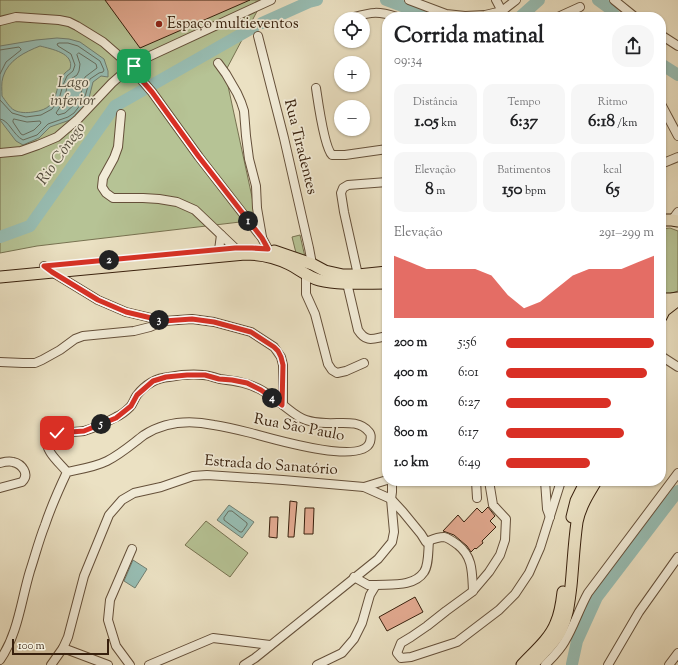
<!DOCTYPE html>
<html lang="pt">
<head>
<meta charset="utf-8">
<style>
	:root { --surface:#fff; --page:#f6f6f6; --text:#202124; --muted:#757577; --accent:#d93025 }
	body { margin:0; font-family:"Sorts Mill Goudy",serif; background:var(--page); color:var(--text); height:100vh; display:flex; flex-direction:column; font-size:15px; white-space:nowrap }
	* { box-sizing:border-box; margin:0 }
	p { font-size:13px; color:var(--muted) }
	.icon { flex:none; width:22px; height:22px; fill:none; stroke:currentColor; stroke-width:2; stroke-linecap:round; stroke-linejoin:round }
	.map { position:relative; flex:1; overflow:hidden }
	.drawer { position:absolute; left:382px; top:12px; width:284px; height:474px; display:flex; flex-direction:column; background:var(--surface); border-radius:16px; box-shadow:0 1px 3px #0004 }
	.drawer>* { flex:none }
	.buttons { position:absolute; left:334px; top:12px; display:grid; gap:8px }
	.buttons a { display:grid; place-items:center; width:36px; height:36px; border-radius:50%; background:var(--surface); box-shadow:0 1px 3px #0004; font-size:20px }
	.scale { position:absolute; left:12px; bottom:10px; width:97px; box-sizing:border-box; padding-left:4px; border:2px solid #38200d; border-top:0; font-size:11px; line-height:14px; white-space:nowrap; color:#38200d; -webkit-text-stroke:3px #f2ecd8; paint-order:stroke }
	.pin { position:absolute; display:grid; place-items:center; width:34px; height:34px; color:#fff; margin:-17px; border-radius:8px; box-shadow:0 2px 6px #0006 }
	.km { position:absolute; width:20px; height:20px; margin:-10px; border-radius:50%; background:#222; color:#fff; font-size:11px; line-height:20px; text-align:center }
	.round { display:grid; place-items:center; flex:none; width:42px; height:42px; border-radius:16px; background:var(--page) }
	.headline { display:flex; align-items:center; justify-content:space-between; height:68px; padding:0 12px }
	h1 { font-size:22px; font-weight:700; line-height:30px }
	.stats { display:grid; grid-template-columns:repeat(3,1fr); gap:6px; height:68px; padding:4px 12px }
	.stats div { display:grid; align-content:center; border-radius:10px; background:var(--page); text-align:center }
	.stats b { font-size:17px; font-weight:700 }
	.stats small { font-size:11px; font-weight:400 }
	.stats p { font-size:11px }
	.chart { height:112px; padding:8px 12px }
	.chart p { display:flex; justify-content:space-between }
	.chart svg { width:100%; height:72px; margin-top:4px; fill:var(--accent); opacity:.7 }
	ul { padding:0 12px; list-style:none; font-size:13px }
	li { display:grid; grid-template-columns:64px 48px 1fr; align-items:center; height:30px }
	li i { height:10px; border-radius:5px; background:var(--accent) }
	.map>svg:first-child { display:block }
</style>
</head>
<body>
<div class="map">
<svg width="678" height="665" viewBox="0 0 678 665">
	<rect width="100%" height="100%" fill="#ebe1c3"/>
	<filter id="stains"><feTurbulence type="fractalNoise" baseFrequency=".005" numOctaves="4"/><feColorMatrix values="0 0 0 0 .2 0 0 0 0 .09 0 0 0 0 .02 0 0 0 .5 -.17"/></filter>
	<radialGradient id="worn" r=".72"><stop offset=".6" stop-color="#630" stop-opacity="0"/><stop offset="1" stop-color="#630" stop-opacity=".3"/></radialGradient>
	<g fill="#b6c395" stroke="#777251">
		<polygon points="0,0 263,0 225,72 257,220 37,246 0,253"/>
		<path d="M670,228L678,231V291C673,293 667,294 661,293V229Z"/>
		<polygon points="300,235 305,257 296,253 292,237"/>
		<polygon points="206,521 248,553 230,577 185,545"/>
	</g>
	<g fill="#98beb4" stroke="#727f71" fill-rule="evenodd">
		<path d="M57,38L69,39L80,42L104,59L108,71V77L101,76L93,82L88,102L77,116L70,120L50,127L39,138L23,145L16,141L0,120V46L36,40ZM40,46C51,49 75,53 70,69C49,82 66,108 33,112C27,113 19,113 14,110C10,108 5,100 2,96C2,90 1,83 3,77C8,60 25,52 40,46Z"/>
		<polygon points="229,505 254,522 242,538 217,520"/>
		<polygon points="133,560 147,569 135,588 124,581"/>
	</g>
	<g fill="none" stroke-linecap="round" stroke-linejoin="round">
		<g stroke="#686f60" stroke-width="1">
			<polyline points="0,50 19,47 21,49 21,50 6,62 0,74"/>
			<polygon points="79,53 96,64 97,68 85,77 80,98 75,104 65,113 58,115 56,113 64,101 67,87 71,79 77,75 79,71 80,64 77,55"/>
			<path d="M0,100L12,113L26,117L41,115L52,109L59,99L63,85L67,76L73,71L75,65L71,54L58,46L57,44L59,43H68L78,46L100,61L104,70L103,72L99,73L90,79L84,100L74,113L68,117L48,124L37,135L23,140C13,135 9,120 0,119"/>
			<polygon points="14,119 27,122 40,121 41,123 34,130 23,135 21,134 13,122 13,121"/>
			<polygon points="229,511 232,511 247,523 247,525 242,532 240,532 224,520 224,518"/>
		</g>
		<g stroke="#98beb4" stroke-width="12">
			<polyline points="386,0 431,17"/>
			<polyline points="598,0 609,8 616,17"/>
			<polyline points="520,17 539,0"/>
			<polyline points="262,23 309,2 317,0"/>
			<polyline points="661,64 678,75"/>
			<polyline points="0,237 30,226 115,106 254,27"/>
			<polyline points="572,664 577,641 597,597 678,491"/>
		</g>
	</g>
	<g fill="#e2a990" stroke="#38200d">
		<polygon points="105,0 250,0 140,48"/>
		<polygon points="290,501 297,502 294,537 288,537"/>
		<polygon points="488,507 495,516 490,521 496,527 482,541 483,543 476,549 475,548 471,552 467,546 454,535 443,531 458,515 464,522 477,508 482,513"/>
		<polygon points="305,508 314,508 313,534 304,534"/>
		<polygon points="270,517 278,517 277,538 269,537"/>
		<polygon points="415,597 423,612 387,631 379,617"/>
	</g>
	<g fill="none" stroke-linecap="round" stroke-linejoin="round">
		<g stroke="#65503a" stroke-width="10">
			<g id="minor">
				<polyline points="409,0 446,14 465,16 485,15 502,11 516,0"/>
				<polyline points="496,0 505,17"/>
				<polyline points="614,0 635,17"/>
				<path d="M354,17C372,12 378,11 397,17"/>
				<polyline points="558,17 580,7"/>
				<polyline points="0,21 16,17 59,20 69,22 77,26 103,42 126,62 133,70 120,76 112,83 78,119 57,137 38,145 21,151 0,153"/>
				<polyline points="661,35 678,46"/>
				<polyline points="258,36 284,138 309,248 312,264"/>
				<polyline points="218,63 226,74 237,93 241,102 244,111 246,136 249,159 256,186 257,208 262,237"/>
				<path d="M316,88C318,101 324,147 332,155H345L387,149"/>
				<polyline points="661,104 678,136"/>
				<polyline points="121,114 118,147 114,158 103,178 102,187 106,193 113,198 143,198 159,199 177,202 195,210 235,248"/>
				<polyline points="661,164 678,157"/>
				<polyline points="672,220 678,212"/>
				<polyline points="268,249 262,238 199,157 152,92 133,70 134,66 137,62 271,0"/>
				<polyline points="219,250 221,235"/>
				<polyline points="44,266 52,272 98,300 126,312 164,321 192,319 214,322 251,332 274,347 281,357 283,365 283,405"/>
				<polyline points="306,274 306,294 315,314 328,364 332,370 337,373 346,371 364,363"/>
				<polyline points="358,275 344,212 341,193 343,188 348,185 387,182"/>
				<path d="M347,283L358,330C367,344 374,338 387,336"/>
				<polyline points="661,356 678,367"/>
				<polyline points="0,362 23,363 35,363 42,360 60,350 75,339 83,336 134,331 150,327 164,321"/>
				<path d="M0,463C4,462 9,461 13,462C22,464 30,474 22,482L0,488"/>
				<polyline points="476,481 477,498"/>
				<polyline points="489,481 493,505 506,519 505,540 500,555 489,572 472,592 446,611 427,626 411,637 401,643 397,653 401,658 411,657 457,642 499,610 515,594 529,573 540,548 561,481"/>
				<polyline points="545,481 547,509 550,517"/>
				<polyline points="364,487 387,480"/>
				<polyline points="354,577 368,585 376,585"/>
				<polyline points="63,648 108,665"/>
				<path d="M0,660C18,634 21,601 30,571C35,556 39,540 45,525C51,507 59,489 67,472C81,469 95,467 107,461C121,454 132,444 144,435C166,421 190,420 214,425C227,427 239,430 251,433C270,438 362,466 370,442C371,438 371,434 369,432C359,419 340,424 326,423C320,423 312,422 306,420C297,417 291,411 283,405C276,400 270,396 263,391C249,383 236,381 220,379C215,378 209,375 203,375C192,374 180,375 169,377C156,378 145,385 137,395C134,399 133,404 130,407C126,411 121,415 116,417C107,422 94,428 84,431C72,433 58,430 47,438C44,451 60,463 67,472"/>
				<path d="M51,665L63,648L68,637L84,576L109,515L122,500L134,493L161,487L193,476L207,475L283,480L364,487L391,499L403,512L421,534L426,542C431,540 437,537 444,537C448,538 454,542 458,545C473,557 472,572 473,591"/>
				<polyline points="130,665 116,646 108,620 110,600 132,549"/>
				<polyline points="149,665 213,638 270,645"/>
				<polyline points="244,665 255,658 378,559 392,542 394,532 391,499 392,492 392,481"/>
				<path d="M317,665L342,653L354,639L362,623L370,595L376,585C391,584 414,587 424,572C429,565 428,550 429,541"/>
				<path d="M545,665C552,658 560,650 565,641C574,626 579,609 588,593L678,473"/>
				<polyline points="608,665 639,612 678,557"/>
				<polyline points="669,665 678,653"/>
			</g>
		</g>
		<g stroke="#38200d" stroke-width="13">
			<g id="major">
				<polyline points="661,220 672,220 678,221"/>
				<polyline points="274,251 312,264 325,271 343,275 358,275 387,272"/>
				<path d="M0,277L245,254C261,254 275,257 289,264C299,269 308,277 319,280C339,285 366,283 387,283"/>
				<polyline points="661,299 671,299 678,298"/>
				<polyline points="661,317 664,311 678,300"/>
				<polyline points="572,517 576,501 586,481"/>
				<path d="M522,665C533,653 550,639 556,623C560,614 562,601 563,592"/>
				<path d="M532,665C541,655 556,642 561,630C568,616 569,601 571,586C573,565 574,543 577,522C580,507 588,494 596,481"/>
			</g>
		</g>
		<use href="#minor" stroke="#f2ecd8" stroke-width="8"/>
		<use href="#major" stroke="#ebe1c3" stroke-width="11"/>
	</g>
	<g fill="none" stroke-linecap="round" stroke-linejoin="round">
		<g stroke="#fff" stroke-width="8">
			<polyline id="route" points="57,433 84,431 116,418 131,406 137,395 153,381 166,377 187,375 205,375 219,379 232,380 247,383 261,390 282,405 283,365 281,357 278,351 274,347 251,332 214,322 192,319 164,321 126,312 98,300 52,272 44,266 235,248 252,248 268,249 262,238 199,157 152,92 133,70 134,66"/>
		</g>
		<use href="#route" stroke="#d93025" stroke-width="5"/>
	</g>
	<circle fill="#8f2418" stroke="#f2ecd8" stroke-width="1.5" cx="159" cy="24" r="4"/>
	<g text-anchor="middle" dominant-baseline="central" stroke-width="3.5" stroke-linejoin="round" paint-order="stroke">
		<g font-size="15" fill="#38200d" stroke="#f2ecd8" text-anchor="start">
			<text x="167" y="24">Espaço multieventos</text>
		</g>
		<g font-size="15" fill="#38200d" stroke="#f2ecd8">
			<text transform="translate(300 147) rotate(76)">Rua Tiradentes</text>
			<text transform="translate(299 428) rotate(11)">Rua São Paulo</text>
			<text transform="translate(271 466) rotate(4)">Estrada do Sanatório</text>
		</g>
		<g font-size="16" font-style="italic" fill="#554f3f" stroke="#f2ecd8">
			<text x="73" y="83">Lago<tspan x="73" dy="18">inferior</tspan></text>
			<text transform="translate(62 154) rotate(-55)">Rio Cônego</text>
		</g>
	</g>
	<rect width="100%" height="100%" filter="url(#stains)"/>
	<rect width="100%" height="100%" fill="url(#worn)"/>
</svg>
<div class="buttons">
<a><svg class="icon" aria-label="locate" viewBox="0 0 24 24"><circle cx="12" cy="12" r="6"/><path d="M12 2v4M12 18v4M2 12h4M18 12h4"/></svg></a>
<a>+</a>
<a>−</a>
</div>
<div class="scale">100 m</div>
<div class="pin" style="left:134px;top:66px;background:#1e9e55"><svg class="icon" aria-label="arrive" viewBox="0 0 24 24"><path d="M6 21V4h12l-3 4 3 4H6"/></svg></div>
<div class="pin" style="left:57px;top:433px;background:#d93025"><svg class="icon" aria-label="check" viewBox="0 0 24 24"><path d="M5 12l5 5 9-10"/></svg></div>
<b class="km" style="left:248px;top:221px">1</b>
<b class="km" style="left:109px;top:260px">2</b>
<b class="km" style="left:159px;top:320px">3</b>
<b class="km" style="left:272px;top:398px">4</b>
<b class="km" style="left:101px;top:424px">5</b>
<section class="drawer">
<div class="headline"><div><h1>Corrida matinal</h1><p>09:34</p></div><a class="round"><svg class="icon" aria-label="share" viewBox="0 0 24 24"><path d="M12 15V3M7 8l5-5 5 5M5 13v7h14v-7"/></svg></a></div>
<div class="stats">
<div><p>Distância</p><b>1.05<small> km</small></b></div>
<div><p>Tempo</p><b>6:37</b></div>
<div><p>Ritmo</p><b>6:18<small> /km</small></b></div>
</div>
<div class="stats">
<div><p>Elevação</p><b>8<small> m</small></b></div>
<div><p>Batimentos</p><b>150<small> bpm</small></b></div>
<div><p>kcal</p><b>65</b></div>
</div>
<div class="chart"><p><span>Elevação</span>291–299 m</p>
<svg viewBox="0 0 160 44" preserveAspectRatio="none"><path d="M0 44V6L10 10L20 14L30 14L40 14L50 14L60 18L70 30L80 38L90 34L100 26L110 18L120 14L130 14L140 14L150 10L160 6V44z"/></svg>
</div>
<ul>
<li><b>200 m</b>5:56<i style="width:100%"></i></li>
<li><b>400 m</b>6:01<i style="width:95%"></i></li>
<li><b>600 m</b>6:27<i style="width:71%"></i></li>
<li><b>800 m</b>6:17<i style="width:80%"></i></li>
<li><b>1.0 km</b>6:49<i style="width:57%"></i></li>
</ul>
</section>
</div>
</body>
</html>
